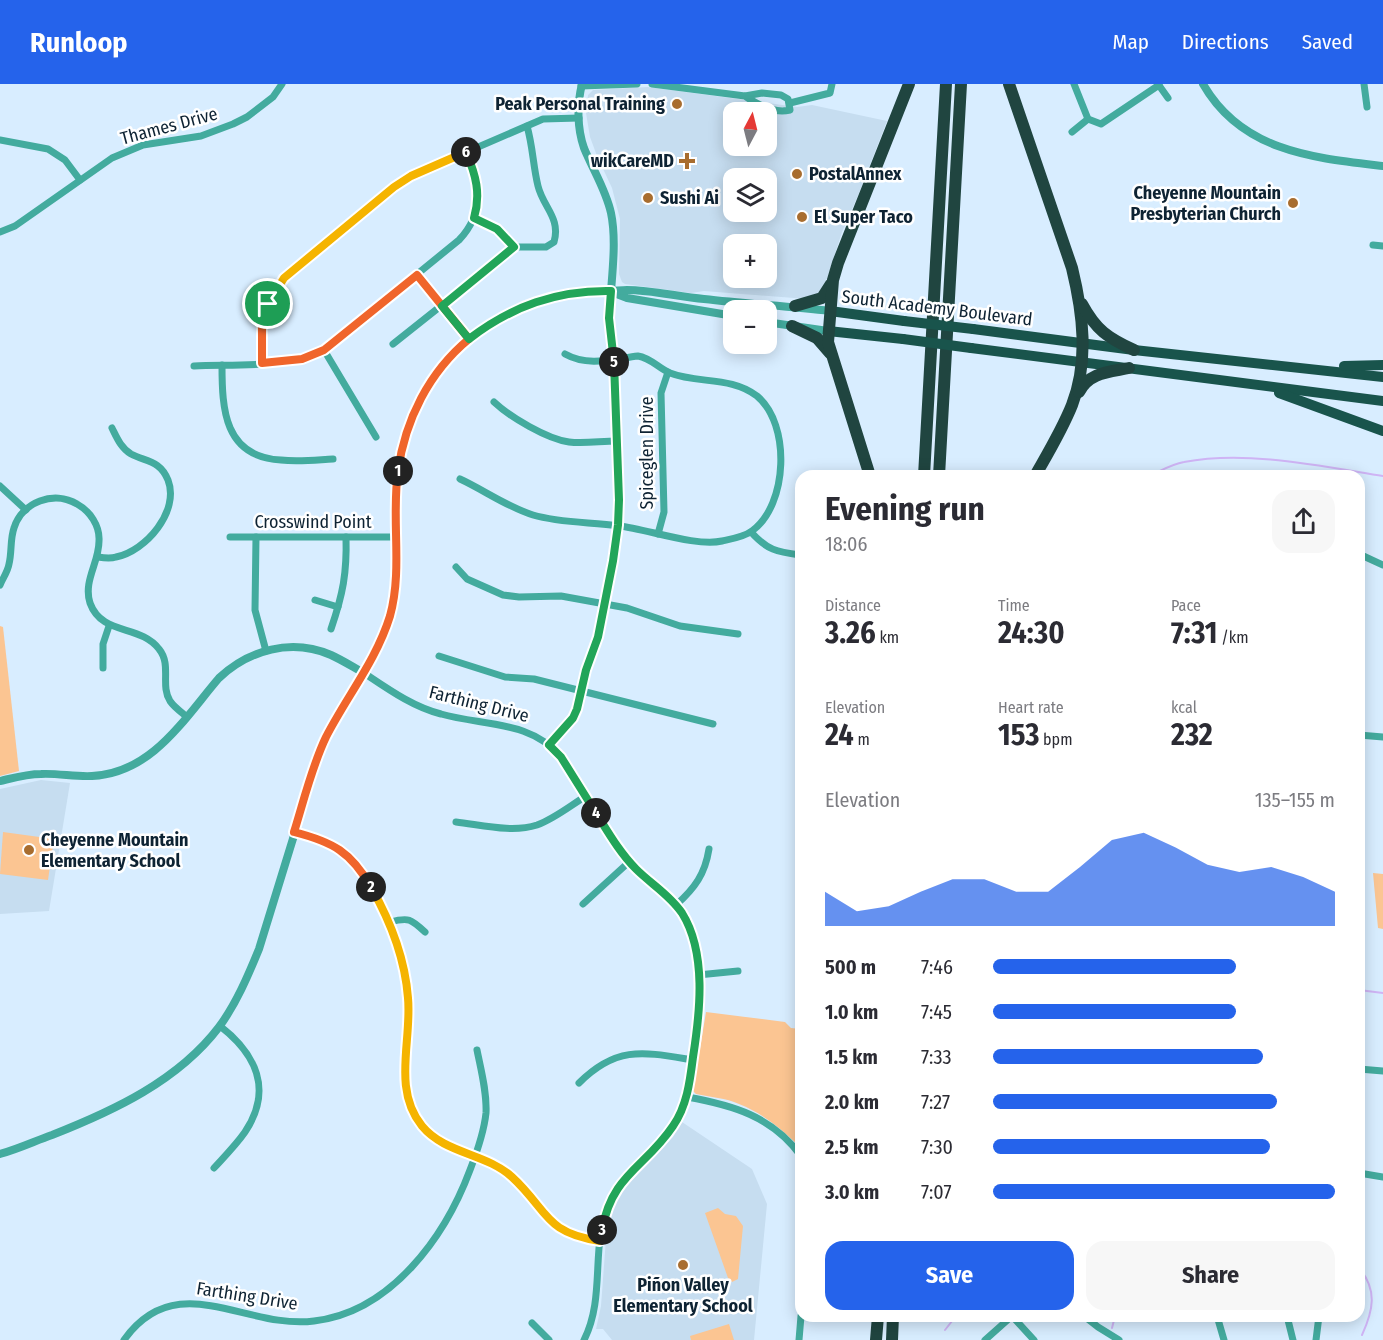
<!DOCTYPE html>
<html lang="en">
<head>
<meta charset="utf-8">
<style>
	:root { --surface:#fff; --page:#f7f7f7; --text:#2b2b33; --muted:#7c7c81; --accent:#2563eb }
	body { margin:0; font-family:"Fira Sans Condensed",sans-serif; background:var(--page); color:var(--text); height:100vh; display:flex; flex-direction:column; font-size:22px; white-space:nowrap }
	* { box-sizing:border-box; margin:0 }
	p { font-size:20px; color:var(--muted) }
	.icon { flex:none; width:33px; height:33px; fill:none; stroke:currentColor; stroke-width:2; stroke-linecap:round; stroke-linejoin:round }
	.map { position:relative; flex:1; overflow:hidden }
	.details { position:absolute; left:795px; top:386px; width:570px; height:852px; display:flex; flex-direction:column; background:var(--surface); border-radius:18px; box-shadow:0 3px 15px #0003 }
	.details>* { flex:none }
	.needle { width:39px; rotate:7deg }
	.fabs { position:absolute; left:723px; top:18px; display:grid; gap:12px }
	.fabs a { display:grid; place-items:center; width:54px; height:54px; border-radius:12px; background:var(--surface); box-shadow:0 3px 15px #0003; font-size:30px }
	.pin { position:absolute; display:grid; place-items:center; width:51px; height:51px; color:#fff; margin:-26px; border:3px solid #fff; border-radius:50%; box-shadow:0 2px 6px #0007 }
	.km { position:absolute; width:30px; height:30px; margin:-15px; border-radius:50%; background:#222; color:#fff; font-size:16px; line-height:30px; text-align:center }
	.round { display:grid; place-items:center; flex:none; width:63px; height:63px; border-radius:18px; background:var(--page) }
	.headline { display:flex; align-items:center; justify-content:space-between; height:102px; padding:0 30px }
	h1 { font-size:33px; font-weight:700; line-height:45px }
	.metrics { display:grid; grid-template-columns:repeat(3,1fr); gap:9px; height:102px; padding:6px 30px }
	.metrics div { display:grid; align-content:center }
	.metrics b { font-size:30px; font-weight:700 }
	.metrics small { font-size:16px; font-weight:400 }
	.metrics p { font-size:16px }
	.chart { height:168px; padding:12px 30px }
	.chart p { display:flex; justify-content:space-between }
	.chart svg { width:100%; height:108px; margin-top:6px; fill:var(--accent); opacity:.7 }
	.primary-button { display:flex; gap:12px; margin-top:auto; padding:12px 30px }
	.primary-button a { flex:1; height:69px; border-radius:18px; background:var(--accent); color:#fff; font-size:24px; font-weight:700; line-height:69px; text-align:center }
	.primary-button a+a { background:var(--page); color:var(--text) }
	ul { padding:0 30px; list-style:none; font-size:20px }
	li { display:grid; grid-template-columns:96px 72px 1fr; align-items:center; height:45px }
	li i { height:15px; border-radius:8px; background:var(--accent) }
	header { display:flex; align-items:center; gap:36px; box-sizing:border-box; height:84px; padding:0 30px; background:var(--accent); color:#fff }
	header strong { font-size:28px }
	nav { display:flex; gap:33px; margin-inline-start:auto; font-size:21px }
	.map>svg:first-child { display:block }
</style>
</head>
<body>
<header>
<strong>Runloop</strong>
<nav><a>Map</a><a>Directions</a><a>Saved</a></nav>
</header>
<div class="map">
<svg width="1383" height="1256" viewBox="0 0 1383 1256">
	<rect width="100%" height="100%" fill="#d8edff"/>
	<g fill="#c6ddf0" fill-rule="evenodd">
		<path d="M648,3L797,23L812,21L887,37L859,109L842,148L825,201L814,214L807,215L704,207L691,209L625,200L622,198L619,190L620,135L612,104L597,72L590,53L586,29L588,11L593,6ZM734,28H766V62H734ZM734,94H766V128H734ZM734,160H766V194H734Z"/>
		<polygon points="41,696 70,699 49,827 0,830 0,705"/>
		<polygon points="682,1038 752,1085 767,1120 754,1256 612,1256 603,1245 596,1245 601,1222 607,1141 611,1129 620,1109 673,1053"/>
	</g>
	<g fill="#fbc592">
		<polygon points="0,542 3,543 19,687 0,692"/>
		<polygon points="3,748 54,755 48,796 0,790"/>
		<polygon points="1373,789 1383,790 1383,845 1378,844"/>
		<path d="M706,928L785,938L791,944L801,945V1059L798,1061C780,1044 762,1029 739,1020C726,1014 710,1013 696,1010L693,1007Z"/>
		<polygon points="718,1124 725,1130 736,1132 743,1142 738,1195 732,1198 728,1194 705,1129"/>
		<polygon points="729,1240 734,1256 691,1256 690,1252"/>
	</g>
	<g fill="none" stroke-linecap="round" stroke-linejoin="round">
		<g stroke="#cfb4f5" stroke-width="2">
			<path d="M1149,392C1160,387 1172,380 1184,378C1246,366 1321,382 1383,392"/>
			<polyline points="1359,906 1383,909"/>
			<path d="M1359,1184C1378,1206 1373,1227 1362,1251"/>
			<polyline points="1112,1244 1115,1232"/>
			<polyline points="945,1246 956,1232"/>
		</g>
		<g stroke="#43ab9e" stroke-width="7">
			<path d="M652,0L745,12L762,9L781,11L788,15L790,26C774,30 758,21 745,12"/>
			<polyline points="1074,0 1088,35 1101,40 1159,1"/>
			<polyline points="1158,0 1168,14"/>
			<polyline points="1364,0 1367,23"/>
			<polyline points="581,2 637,0"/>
			<polyline points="790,19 830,9 832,0"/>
			<polyline points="1072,48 1088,35"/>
			<polyline points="0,56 48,65 65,76 80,96"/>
			<path d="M474,134L497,145L515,163H546L554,158C561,134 543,123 538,102C533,82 533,63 527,42"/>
			<polyline points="0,148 15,142 112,74 143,61 201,52 233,40 247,33 273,13 282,0"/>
			<polyline points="1373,161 1383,162"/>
			<polyline points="417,191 469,255"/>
			<polyline points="393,260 515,163"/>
			<polyline points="324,266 376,353"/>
			<polyline points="262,279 261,253 264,231 268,220 283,194 394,103 411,92 543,35 579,34"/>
			<path d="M222,281C222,325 224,373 281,376C298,378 315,376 333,375"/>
			<path d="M194,282C233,280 289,285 324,266L459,156C486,127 479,102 466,68"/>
			<path d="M494,318C510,333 547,355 569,358C584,360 601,357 617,357"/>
			<path d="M460,395C484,406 507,423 533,431C560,439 591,438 619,442C647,445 696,463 722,457C731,455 744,453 752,447C788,421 791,340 757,312C731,292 698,300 670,289C658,284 651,274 638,272C613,275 588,283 565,270"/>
			<polyline points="0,402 26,426"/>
			<path d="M751,448C767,466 777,468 800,471"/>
			<polyline points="658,450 664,428 661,309 668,288"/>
			<polyline points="230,453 396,453"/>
			<polyline points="256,453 255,526 266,567"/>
			<polyline points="1359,470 1383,481"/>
			<path d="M98,473C104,474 110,475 116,473C146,467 180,427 168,396C160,376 146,378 131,370C121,364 117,354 112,344"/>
			<polyline points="456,483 467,495 503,511 519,513 561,512 627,524 680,542 738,550"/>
			<path d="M0,501C3,494 8,487 9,480C12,468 10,455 14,444C22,418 54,406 77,420C90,427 100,442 99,457C99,479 83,497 90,519C102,552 140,540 159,565C172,581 160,601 170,617C174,623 181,628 186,632"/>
			<polyline points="315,516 338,523"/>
			<path d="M331,545C343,510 347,489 346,453"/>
			<polyline points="439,572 505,593 534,595 713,640"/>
			<polyline points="103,584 103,560 109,542"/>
			<path d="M364,589C388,605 413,623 441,630C483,642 531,636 561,673C583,707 602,744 628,776C645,797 671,810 685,834C710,879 699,994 676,1038C659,1069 623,1086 609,1118C590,1162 606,1213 584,1256"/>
			<polyline points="1359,651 1383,653"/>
			<polyline points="549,661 573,634 577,625 586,586 598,553 618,442 615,293 609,234 611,207"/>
			<path d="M456,738C482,741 512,749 537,741C554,735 570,722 586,712"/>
			<path d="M294,748C314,753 333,758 348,771C358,780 365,793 372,804C396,845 410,890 409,938C408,969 398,1003 414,1031C435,1068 479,1066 509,1090C547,1122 541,1149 600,1157"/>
			<polyline points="583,820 629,778"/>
			<path d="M676,821C695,804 705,790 709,765"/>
			<path d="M390,838C409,833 411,835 425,848"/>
			<polyline points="698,891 738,887"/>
			<polyline points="1359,985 1383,987"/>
			<path d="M579,999C617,961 644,968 693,976"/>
			<path d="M687,1013C732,1021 772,1032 801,1072"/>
			<path d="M214,1084C224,1073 236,1061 245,1048C273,1006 256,970 220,942"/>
			<polyline points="1359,1089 1383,1093"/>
			<polyline points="1012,1232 1034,1256"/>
			<polyline points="1084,1232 1098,1243 1119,1256"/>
			<polyline points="1217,1232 1224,1256"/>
			<polyline points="1287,1232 1293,1256"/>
			<polyline points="532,1239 549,1256"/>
			<path d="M124,1256C177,1182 246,1246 314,1237C391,1228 445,1153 470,1086C477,1068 484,1048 486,1029C487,1008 481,986 477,966"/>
			<polyline points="799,1256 801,1232"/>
			<polyline points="985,1256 1012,1232"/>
			<polyline points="1316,1256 1319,1232"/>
		</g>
		<g stroke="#43ab9e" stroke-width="8">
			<path d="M582,0C577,20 577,44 584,64C593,86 606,106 611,129C616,153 613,182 611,207"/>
			<path d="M1203,0C1242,68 1314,74 1383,82"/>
			<polyline points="614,209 627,214 734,232"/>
			<polyline points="766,238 828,247"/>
			<path d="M0,697C13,694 27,690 41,690C58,689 75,693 92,692C152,689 183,636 219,594C249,566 291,554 331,571C342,576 353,583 364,589"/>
			<path d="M0,1070C18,1065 35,1057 52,1051C113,1027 178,997 219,943C236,920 248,892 259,865L320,667C341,621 377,581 390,531C405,473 386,411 404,355C423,290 477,234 542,215C564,208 586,208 609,207C615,207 621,206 627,206C652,206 679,213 704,215C746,220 788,222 830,227"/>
		</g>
		<g stroke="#19544c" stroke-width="10">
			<polyline points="830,227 904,237"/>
			<polyline points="973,245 1134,266 1383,293"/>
			<polyline points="828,247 903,255"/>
			<polyline points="971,264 1383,317"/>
			<polyline points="1344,282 1383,281"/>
			<polyline points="1279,309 1383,347"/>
		</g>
		<g stroke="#204540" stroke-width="12">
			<path d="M1009,0L1072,184C1083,229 1089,277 1072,321C1062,346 1048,369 1035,392"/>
			<path d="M1082,220C1096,246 1108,254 1134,266"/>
			<polyline points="795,222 822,214 831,200"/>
			<polyline points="792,242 817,254 830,269"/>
			<path d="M1079,308C1089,288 1110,288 1129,284"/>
			<polyline points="870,392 828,258 833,196 838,179 909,0"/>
			<polyline points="924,392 946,0"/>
			<polyline points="939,392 961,0"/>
			<polyline points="876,1256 878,1232"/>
			<polyline points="892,1256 893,1232"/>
		</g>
		<g stroke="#19544c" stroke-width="10">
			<polyline points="904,237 973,245"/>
			<polyline points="903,255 971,264"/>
		</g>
	</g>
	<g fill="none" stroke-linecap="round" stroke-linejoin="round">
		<g stroke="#fff" stroke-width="12">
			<path id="split-1" d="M268,220L262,242V279L302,275L324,266L417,191L469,255C429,288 405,336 398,387"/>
		</g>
		<g stroke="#fff" stroke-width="12">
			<path id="split-2" d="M371,803C351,768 333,758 294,748C304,716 312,682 326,653C347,612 376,577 390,532C403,485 391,435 398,387"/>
		</g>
		<g stroke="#fff" stroke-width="12">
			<path id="split-3" d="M371,803C391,838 405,874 408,914C412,957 392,1005 422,1042C445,1070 486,1069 512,1093C548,1126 544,1149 600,1157L602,1146"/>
		</g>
		<g stroke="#fff" stroke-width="12">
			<path id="split-4" d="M596,729C608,748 620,769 636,785C651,800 670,811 682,829C707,869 700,929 693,973C690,997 687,1022 673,1042C645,1084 612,1090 602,1146"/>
		</g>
		<g stroke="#fff" stroke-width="12">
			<polyline id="split-5" points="596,729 561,673 549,661 573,634 577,625 586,586 598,553 613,477 618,441 619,416 614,278"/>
		</g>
		<g stroke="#fff" stroke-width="12">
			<path id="split-6" d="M466,68C476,91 481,110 474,134L497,145L514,163L442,222L469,255C512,222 557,206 611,207L609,234L614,278"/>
		</g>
		<g stroke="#fff" stroke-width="12">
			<polyline id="split-7" points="268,220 284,194 394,103 411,92 466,68"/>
		</g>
		<use href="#split-1" stroke="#f0652b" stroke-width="8"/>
		<use href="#split-2" stroke="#f0652b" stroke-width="8"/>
		<use href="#split-3" stroke="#f5b400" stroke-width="8"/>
		<use href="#split-4" stroke="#22a559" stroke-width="8"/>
		<use href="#split-5" stroke="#22a559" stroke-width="8"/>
		<use href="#split-6" stroke="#22a559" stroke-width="8"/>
		<use href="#split-7" stroke="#f5b400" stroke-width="8"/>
	</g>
	<g fill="#a86d2f" stroke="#fff" stroke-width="2">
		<circle cx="677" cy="20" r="6"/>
		<path d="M684 68h6v6h6v6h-6v6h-6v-6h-6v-6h6z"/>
		<circle cx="797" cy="90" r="6"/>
		<circle cx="648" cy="114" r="6"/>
		<circle cx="1293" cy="119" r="6"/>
		<circle cx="802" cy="133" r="6"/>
		<circle cx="29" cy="766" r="6"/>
		<circle cx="683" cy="1181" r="6"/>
	</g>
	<g text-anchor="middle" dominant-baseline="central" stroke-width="5" stroke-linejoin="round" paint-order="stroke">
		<g font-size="18" font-weight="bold" fill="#0e2333" stroke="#fff" text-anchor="start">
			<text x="665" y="20" text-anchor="end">Peak Personal Training</text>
			<text x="674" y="77" text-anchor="end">wikCareMD</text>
			<text x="809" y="90">PostalAnnex</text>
			<text x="1281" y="109" text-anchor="end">Cheyenne Mountain<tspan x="1281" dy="21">Presbyterian Church</tspan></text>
			<text x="660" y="114">Sushi Ai</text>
			<text x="814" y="133">El Super Taco</text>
			<text x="41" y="756">Cheyenne Mountain<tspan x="41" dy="21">Elementary School</tspan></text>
			<text x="683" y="1201" text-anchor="middle">Piñon Valley<tspan x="683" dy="21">Elementary School</tspan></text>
		</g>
		<g font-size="18" fill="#0e2333" stroke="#fff">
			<text transform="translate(169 42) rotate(-15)">Thames Drive</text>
			<text transform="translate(937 224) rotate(7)">South Academy Boulevard</text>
			<text transform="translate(647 369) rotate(-90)">Spiceglen Drive</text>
			<text x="313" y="438">Crosswind Point</text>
			<text transform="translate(479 620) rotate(14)">Farthing Drive</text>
			<text transform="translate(247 1212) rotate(9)">Farthing Drive</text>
		</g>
	</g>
</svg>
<div class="fabs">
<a><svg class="needle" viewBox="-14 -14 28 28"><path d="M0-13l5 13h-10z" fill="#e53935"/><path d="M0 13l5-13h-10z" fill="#7c7c81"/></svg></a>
<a><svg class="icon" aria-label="layers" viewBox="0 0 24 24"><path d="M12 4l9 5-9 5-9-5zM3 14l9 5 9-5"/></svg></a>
<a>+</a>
<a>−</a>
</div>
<div class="pin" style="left:268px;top:220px;background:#1e9e55"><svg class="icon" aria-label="arrive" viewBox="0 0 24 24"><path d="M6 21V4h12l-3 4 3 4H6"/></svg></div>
<b class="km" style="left:398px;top:387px">1</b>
<b class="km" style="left:371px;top:803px">2</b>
<b class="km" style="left:602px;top:1146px">3</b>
<b class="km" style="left:596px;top:729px">4</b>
<b class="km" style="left:614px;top:278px">5</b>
<b class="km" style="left:466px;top:68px">6</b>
<section class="details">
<div class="headline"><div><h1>Evening run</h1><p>18:06</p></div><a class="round"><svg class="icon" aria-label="share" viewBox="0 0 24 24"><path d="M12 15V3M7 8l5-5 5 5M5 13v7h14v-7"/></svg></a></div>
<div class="metrics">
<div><p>Distance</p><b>3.26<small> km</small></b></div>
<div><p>Time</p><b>24:30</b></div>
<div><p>Pace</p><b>7:31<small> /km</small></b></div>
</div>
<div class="metrics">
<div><p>Elevation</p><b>24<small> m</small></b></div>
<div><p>Heart rate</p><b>153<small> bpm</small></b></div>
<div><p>kcal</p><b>232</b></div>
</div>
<div class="chart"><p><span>Elevation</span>135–155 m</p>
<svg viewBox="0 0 160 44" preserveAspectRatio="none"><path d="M0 44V30L10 38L20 36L30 30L40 25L50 25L60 30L70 30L80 20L90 9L100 6L110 12L120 19L130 22L140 20L150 24L160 30V44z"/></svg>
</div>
<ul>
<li><b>500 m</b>7:46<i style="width:71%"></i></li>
<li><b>1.0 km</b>7:45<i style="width:71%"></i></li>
<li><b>1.5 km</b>7:33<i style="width:79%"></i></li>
<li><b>2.0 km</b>7:27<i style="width:83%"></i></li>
<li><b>2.5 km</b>7:30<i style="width:81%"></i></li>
<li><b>3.0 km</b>7:07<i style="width:100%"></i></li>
</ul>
<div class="primary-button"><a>Save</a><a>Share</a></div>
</section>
</div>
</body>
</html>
